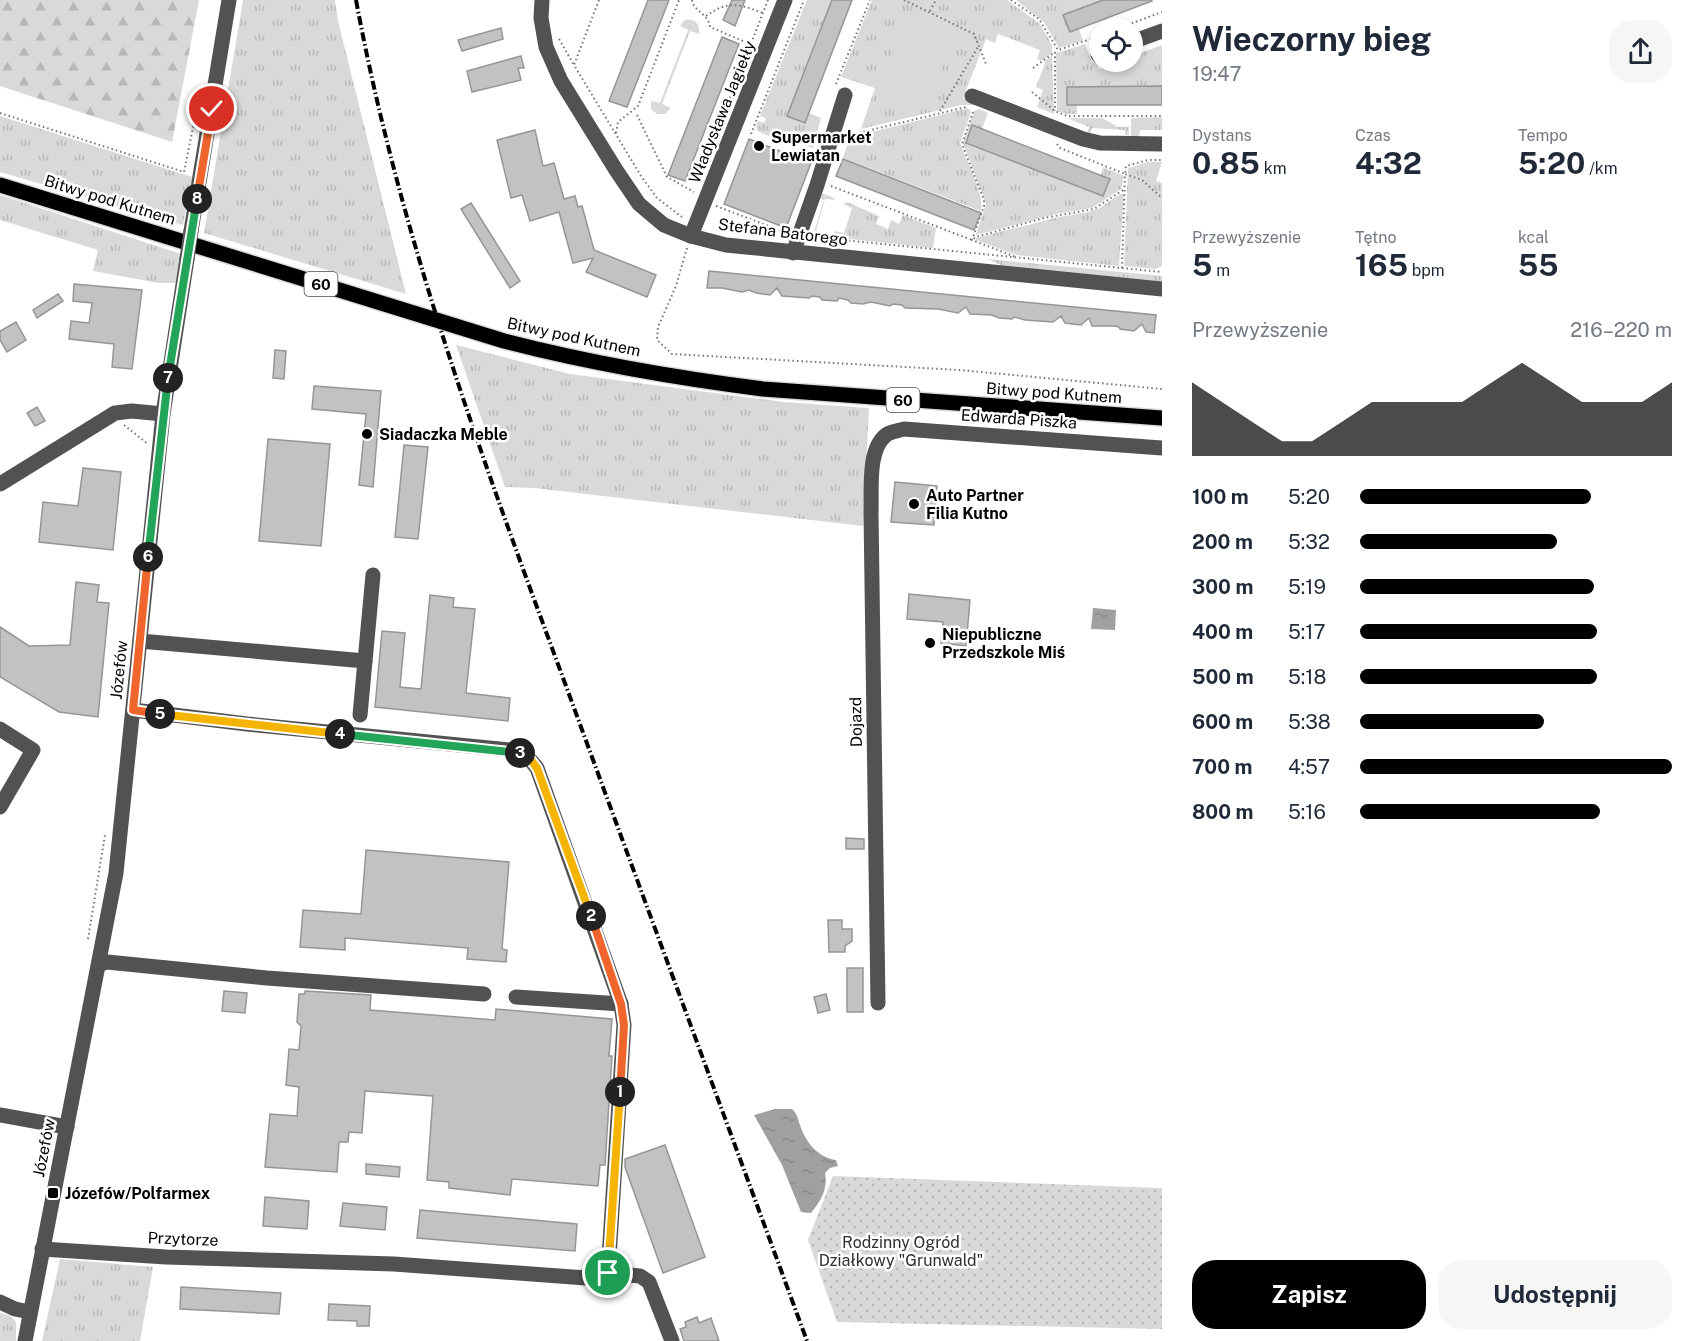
<!DOCTYPE html>
<html lang="pl">
<head>
<meta charset="utf-8">
<style>
	:root { --surface:#fff; --page:#f6f6f7; --text:#1f2937; --muted:#747a83; --accent:#000 }
	body { margin:0; font-family:"Public Sans",sans-serif; background:var(--page); color:var(--text); height:100vh; display:flex; flex-direction:column; font-size:22px; white-space:nowrap }
	* { box-sizing:border-box; margin:0 }
	p { font-size:20px; color:var(--muted) }
	.icon { flex:none; width:33px; height:33px; fill:none; stroke:currentColor; stroke-width:2; stroke-linecap:round; stroke-linejoin:round }
	.map { position:relative; flex:1; overflow:hidden }
	.panel { display:flex; flex-direction:column; background:var(--surface); width:540px }
	.panel>* { flex:none }
	.tools { position:absolute; left:1089px; top:18px; display:grid; gap:12px }
	.tools a { display:grid; place-items:center; width:54px; height:54px; border-radius:50%; background:var(--surface); box-shadow:0 3px 9px #0003; font-size:30px }
	.pin { position:absolute; display:grid; place-items:center; width:51px; height:51px; color:#fff; margin:-26px; border:3px solid #fff; border-radius:50%; box-shadow:0 2px 6px #0007 }
	.km { position:absolute; width:30px; height:30px; margin:-15px; border-radius:50%; background:#222; color:#fff; font-size:16px; line-height:30px; text-align:center }
	.round { display:grid; place-items:center; flex:none; width:63px; height:63px; border-radius:24px; background:var(--page) }
	.head { display:flex; align-items:center; justify-content:space-between; height:102px; padding:0 30px }
	h1 { font-size:33px; font-weight:700; line-height:45px }
	.figures { display:grid; grid-template-columns:repeat(3,1fr); gap:9px; height:102px; padding:6px 30px }
	.figures div { display:grid; align-content:center }
	.figures b { font-size:30px; font-weight:700 }
	.figures small { font-size:16px; font-weight:400 }
	.figures p { font-size:16px }
	.chart { height:168px; padding:12px 30px }
	.chart p { display:flex; justify-content:space-between }
	.chart svg { width:100%; height:108px; margin-top:6px; fill:var(--accent); opacity:.7 }
	.action { display:flex; gap:12px; margin-top:auto; padding:12px 30px }
	.action a { flex:1; height:69px; border-radius:24px; background:var(--accent); color:#fff; font-size:24px; font-weight:700; line-height:69px; text-align:center }
	.action a+a { background:var(--page); color:var(--text) }
	ul { padding:0 30px; list-style:none; font-size:20px }
	li { display:grid; grid-template-columns:96px 72px 1fr; align-items:center; height:45px }
	li i { height:15px; border-radius:8px; background:var(--accent) }
	main { display:flex; flex:1; min-height:0 }
	.map>svg:first-child { display:block }
</style>
</head>
<body>
<main>
<div class="map">
<svg width="1162" height="1341" viewBox="0 0 1162 1341">
	<defs>
		<pattern id="grass-tufts" width="24" height="20" patternUnits="userSpaceOnUse" patternTransform="scale(1.5)"><rect width="24" height="20" fill="#d9d9d9"/><path d="M3 7l-1-3M5 7V3M7 7l1-3M15 17l-1-3M17 17v-4M19 17l1-3" fill="none" stroke="#b8b8b8"/></pattern>
		<pattern id="forest-firs" width="22" height="20" patternUnits="userSpaceOnUse" patternTransform="scale(1.5)"><rect width="22" height="20" fill="#d9d9d9"/><path d="M5 1l3.5 6h-7zM16 11l3.5 6h-7z" fill="#b8b8b8"/></pattern>
		<pattern id="garden-dots" width="8" height="8" patternUnits="userSpaceOnUse" patternTransform="scale(1.5)"><rect width="8" height="8" fill="#d9d9d9"/><path d="M2 2h.1M6 6h.1" fill="none" stroke="#b8b8b8" stroke-width="1.8" stroke-linecap="round"/></pattern>
		<pattern id="water-ripples" width="26" height="14" patternUnits="userSpaceOnUse" patternTransform="scale(1.5)"><rect width="26" height="14" fill="#a0a0a0"/><path d="M2 4q2-2 4 0t4 0M15 11q2-2 4 0t4 0" fill="none" stroke="#888"/></pattern>
	</defs>
	<rect width="100%" height="100%" fill="#fff"/>
	<g fill="url(#grass-tufts)">
		<polygon points="243,0 335,0 338,21 406,294 204,233"/>
		<polygon points="807,0 832,0 787,116 805,123 809,113 821,118 813,148 782,135 779,140 757,131 756,126 758,121 764,123 766,118 760,116"/>
		<polygon points="872,0 1007,0 1040,24 1052,45 1052,53 1042,61 1037,59 1040,50 998,34 995,43 986,39 963,98 980,105 961,105 861,129 875,88 841,77"/>
		<polygon points="1016,0 1103,0 1063,15 1070,32 1079,29 1083,41 1059,48 1044,22"/>
		<path d="M685,20C695,18 700,24 699,34L690,31L662,104L671,108L665,114H657L651,109V101L660,103L688,30L680,26Z"/>
		<polygon points="1085,44 1092,62 1096,61 1099,69 1119,62 1132,62 1133,56 1162,45 1162,86 1067,87 1067,105 1077,105 1077,114 1066,114 1057,111 1056,53"/>
		<polygon points="1052,55 1054,114 1037,107 1043,90 1036,87 1045,63 1044,62"/>
		<path d="M968,108L971,112L960,143C966,159 985,194 981,211L843,158L849,139L852,137Z"/>
		<polygon points="979,109 988,113 982,129 972,125 966,144 1103,196 1110,179 1101,175 1103,167 1124,176 1121,189 1092,208 1056,214 976,235 986,204 963,143 974,111"/>
		<polygon points="0,116 192,177 183,225 0,172"/>
		<polygon points="1162,117 1162,130 1140,130 1139,139 1131,140 1131,118"/>
		<polygon points="1067,118 1102,118 1118,127 1129,127 1129,135 1125,135 1125,130 1092,128 1089,137 1086,136 1089,127"/>
		<polygon points="1148,162 1162,162 1156,181 1162,183 1162,266 1156,269 1124,266 1128,168"/>
		<polygon points="821,193 832,197 835,200 825,199 816,230 833,236 835,231 844,233 852,208 843,204 847,202 879,216 876,224 888,229 891,220 899,224 903,215 936,228 933,248 813,235 824,200 815,197"/>
		<polygon points="1120,194 1124,194 1124,196 1119,266 1016,255 976,240 976,238 1059,217 1088,212 1100,208"/>
		<polygon points="0,195 181,254 177,283 159,283 93,271 98,250 0,220"/>
		<polygon points="988,259 1162,276 1162,282 1005,267"/>
		<polygon points="456,345 570,374 784,402 869,408 863,526 534,488 505,487"/>
		<polygon points="60,1259 153,1267 140,1341 42,1341"/>
		<polygon points="0,1313 11,1316 16,1322 16,1341 0,1341"/>
	</g>
	<polygon fill="url(#forest-firs)" points="0,0 199,0 172,142 0,86"/>
	<polygon fill="#d9d9d9" points="912,9 962,33 919,109 876,90"/>
	<polygon fill="url(#garden-dots)" points="833,1176 1162,1188 1162,1329 837,1322 808,1240"/>
	<g fill="url(#water-ripples)">
		<polygon points="1093,608 1116,610 1115,630 1091,629"/>
		<path d="M775,1109H792C798,1115 797,1117 800,1125C805,1142 819,1158 836,1160L838,1166L830,1168L825,1173C828,1189 821,1201 811,1213L801,1212L782,1165L754,1115Z"/>
	</g>
	<g fill="#c2c2c2" stroke="#969696" stroke-width="1.5">
		<polygon points="648,0 669,0 627,107 609,101"/>
		<polygon points="732,0 745,0 735,26 723,20"/>
		<polygon points="832,0 852,0 805,123 787,116"/>
		<polygon points="1103,0 1151,0 1152,1 1070,32 1063,15"/>
		<polygon points="501,28 503,39 462,51 458,40"/>
		<polygon points="722,37 739,44 685,181 668,175"/>
		<polygon points="521,56 524,68 518,68 521,80 472,92 467,71"/>
		<polygon points="1162,86 1162,105 1067,105 1067,87"/>
		<polygon points="972,125 1110,179 1103,196 966,143"/>
		<polygon points="535,130 543,166 554,163 564,199 575,196 578,207 582,206 594,250 656,275 647,297 586,272 593,258 573,263 559,212 530,221 522,195 511,198 497,140"/>
		<polygon points="749,139 811,163 786,228 724,204"/>
		<polygon points="843,159 981,213 974,230 836,176"/>
		<polygon points="471,203 520,281 510,288 461,209"/>
		<polygon points="709,271 1156,315 1154,333 1146,332 1142,324 1134,331 1120,329 1119,327 1114,326 1092,326 1089,318 1081,325 1065,323 1061,316 1053,322 1025,320 1014,317 1012,319 999,318 992,315 970,314 966,307 958,313 938,309 905,308 902,305 893,304 890,306 871,302 863,304 851,303 848,300 839,298 837,301 822,300 820,297 812,296 809,298 782,296 777,288 770,295 756,293 749,290 742,292 722,288 707,288"/>
		<polygon points="74,284 142,290 132,369 112,367 114,344 69,339 71,321 89,323 92,303 73,301"/>
		<polygon points="58,294 63,301 37,318 33,310"/>
		<polygon points="16,322 26,340 7,352 0,340 0,331"/>
		<polygon points="275,350 286,351 284,379 273,378"/>
		<polygon points="314,386 381,391 373,487 359,485 366,414 312,409"/>
		<polygon points="37,407 45,421 35,426 27,413"/>
		<polygon points="268,439 330,444 321,546 259,541"/>
		<polygon points="404,445 428,447 418,539 395,537"/>
		<polygon points="83,468 121,472 113,550 39,542 43,502 78,506"/>
		<polygon points="895,482 937,486 934,525 891,522"/>
		<polygon points="76,582 99,585 97,602 109,603 98,717 59,712 0,677 0,627 29,646 70,645"/>
		<polygon points="909,594 970,600 966,646 941,643 943,622 907,619"/>
		<polygon points="430,595 454,598 453,607 475,609 466,693 510,698 508,721 375,707 382,631 405,633 400,687 421,689"/>
		<polygon points="846,838 864,839 864,849 846,849"/>
		<polygon points="366,850 509,862 502,949 507,950 506,962 467,959 468,948 345,938 345,950 300,947 303,910 361,914"/>
		<polygon points="828,920 842,920 842,929 852,929 852,941 845,946 845,952 829,952"/>
		<rect x="847" y="968" width="16" height="44"/>
		<polygon points="224,991 247,993 245,1013 222,1011"/>
		<polygon points="305,991 371,995 370,1010 495,1020 496,1009 612,1019 609,1056 612,1056 605,1165 600,1165 598,1186 512,1179 510,1195 449,1188 449,1182 427,1180 433,1096 365,1091 362,1133 349,1132 348,1142 339,1142 337,1172 265,1167 270,1114 297,1116 299,1087 286,1085 289,1049 299,1050 301,1026 297,1022 299,994 305,994"/>
		<polygon points="826,994 830,1010 818,1013 814,997"/>
		<polygon points="665,1145 705,1257 663,1273 625,1167 625,1159"/>
		<polygon points="366,1164 400,1167 399,1177 366,1174"/>
		<polygon points="265,1197 309,1201 307,1229 263,1226"/>
		<polygon points="343,1203 387,1207 385,1230 340,1226"/>
		<polygon points="420,1210 577,1224 575,1251 417,1238"/>
		<polygon points="181,1287 281,1293 279,1314 180,1309"/>
		<polygon points="329,1304 370,1306 369,1326 357,1326 357,1321 328,1320"/>
		<polygon points="697,1317 699,1323 711,1318 719,1341 684,1341 680,1329 686,1327 685,1322"/>
	</g>
	<g fill="none" stroke-linecap="round" stroke-linejoin="round">
		<g stroke="#dbdbdb" stroke-width="18">
			<path id="major" d="M0,185L504,341C589,363 676,378 763,389L1162,418"/>
		</g>
		<g stroke="#747474" stroke-width="2" stroke-dasharray="1.5 3" stroke-linecap="butt">
			<polyline points="599,0 574,65 641,176 657,198 682,217"/>
			<path d="M692,0C694,12 708,13 710,27L750,44"/>
			<polyline points="904,0 974,34 986,64"/>
			<polyline points="1011,0 1039,19 1058,50 1100,36"/>
			<polyline points="930,11 936,0"/>
			<path d="M706,16C728,0 739,4 763,13"/>
			<polyline points="1119,28 1162,12"/>
			<polyline points="559,39 574,65"/>
			<polyline points="1055,52 1055,111"/>
			<polyline points="1033,68 1055,52"/>
			<polyline points="836,84 870,0"/>
			<polyline points="1032,92 1055,111 1067,116 1162,116"/>
			<polyline points="940,111 978,47"/>
			<polyline points="973,112 962,144 984,200 984,206 972,240 1016,257"/>
			<polyline points="0,113 184,172 197,108"/>
			<polyline points="637,115 667,177 694,192"/>
			<polyline points="720,123 768,0"/>
			<polyline points="616,133 618,122 638,106 679,0"/>
			<polyline points="751,134 804,0"/>
			<polyline points="846,136 966,107"/>
			<polyline points="1057,144 1060,148 1125,174 1126,166 1148,160 1162,160"/>
			<polyline points="831,186 972,240 976,237 1044,218 1094,209 1123,190"/>
			<polyline points="716,206 787,233"/>
			<polyline points="813,237 1122,268 1125,174 1142,180 1162,198"/>
			<polyline points="687,248 676,286 658,327 657,340 672,354 960,370 1162,389"/>
			<polyline points="1122,268 1162,272"/>
			<polyline points="124,425 148,444"/>
			<polyline points="88,939 105,835"/>
		</g>
		<g stroke="#525252" stroke-width="15">
			<polyline points="542,0 541,18 546,47 561,81 616,170 639,204 664,225 691,236 726,245 1162,289"/>
			<polyline points="1132,42 1162,31"/>
			<polyline points="1098,55 1100,54"/>
			<polyline points="972,96 1083,139 1100,143 1162,144"/>
			<polyline points="191,231 229,0"/>
			<polyline points="691,236 785,0"/>
			<polyline points="793,253 817,185 845,95"/>
			<polyline points="0,484 115,413 132,411 163,414"/>
			<polyline points="140,641 365,661"/>
			<path d="M133,710L247,724L510,750C522,753 529,757 537,768L621,1004L624,1025L608,1273L640,1276L649,1282L672,1341"/>
			<polyline points="360,715 373,575"/>
			<polyline points="0,729 33,750 0,807"/>
			<polyline points="100,964 107,962 267,978 484,994"/>
			<polyline points="516,997 621,1004"/>
			<path d="M878,1003L871,513C872,490 867,450 886,435C891,431 898,431 904,429L1162,448"/>
			<polyline points="0,1115 67,1127"/>
			<polyline points="42,1249 166,1257 394,1264 586,1278 608,1273"/>
			<polyline points="0,1302 15,1309 30,1312"/>
			<polyline points="25,1341 116,873 163,414 187,259"/>
		</g>
		<use href="#major" stroke="#000" stroke-width="15"/>
		<path stroke="#000" stroke-width="4" stroke-dasharray="9 3 1.5 3" stroke-linecap="butt" d="M356,0C400,237 483,461 566,686C646,905 727,1123 807,1341"/>
		<polyline stroke="#525252" stroke-width="15" points="187,259 191,231"/>
	</g>
	<g fill="none" stroke-linecap="round" stroke-linejoin="round">
		<g stroke="#fff" stroke-width="12">
			<polyline id="split-1" points="608,1273 620,1092"/>
		</g>
		<g stroke="#fff" stroke-width="12">
			<polyline id="split-2" points="591,916 621,1004 624,1025 620,1092"/>
		</g>
		<g stroke="#fff" stroke-width="12">
			<polyline id="split-3" points="520,753 530,759 537,768 591,916"/>
		</g>
		<g stroke="#fff" stroke-width="12">
			<polyline id="split-4" points="340,734 520,753"/>
		</g>
		<g stroke="#fff" stroke-width="12">
			<polyline id="split-5" points="160,714 340,734"/>
		</g>
		<g stroke="#fff" stroke-width="12">
			<polyline id="split-6" points="148,557 133,710 160,714"/>
		</g>
		<g stroke="#fff" stroke-width="12">
			<polyline id="split-7" points="148,557 168,378"/>
		</g>
		<g stroke="#fff" stroke-width="12">
			<polyline id="split-8" points="168,378 197,199"/>
		</g>
		<g stroke="#fff" stroke-width="12">
			<polyline id="split-9" points="197,199 212,109"/>
		</g>
		<use href="#split-1" stroke="#f5b400" stroke-width="8"/>
		<use href="#split-2" stroke="#f0652b" stroke-width="8"/>
		<use href="#split-3" stroke="#f5b400" stroke-width="8"/>
		<use href="#split-4" stroke="#22a559" stroke-width="8"/>
		<use href="#split-5" stroke="#f5b400" stroke-width="8"/>
		<use href="#split-6" stroke="#f0652b" stroke-width="8"/>
		<use href="#split-7" stroke="#22a559" stroke-width="8"/>
		<use href="#split-8" stroke="#22a559" stroke-width="8"/>
		<use href="#split-9" stroke="#f0652b" stroke-width="8"/>
	</g>
	<g fill="#000" stroke="#fff" stroke-width="2">
		<circle cx="759" cy="146" r="6"/>
		<circle cx="367" cy="434" r="6"/>
		<circle cx="914" cy="504" r="6"/>
		<circle cx="930" cy="643" r="6"/>
		<rect x="47" y="1187" width="12" height="12" rx="3"/>
	</g>
	<g text-anchor="middle" dominant-baseline="central" stroke-width="5" stroke-linejoin="round" paint-order="stroke">
		<g fill="#fff" stroke="#4c4c4c" stroke-width="1.5">
			<rect x="304.5" y="272" width="33" height="24" rx="4.5"/>
			<rect x="886.5" y="388" width="33" height="24" rx="4.5"/>
		</g>
		<g font-size="15" font-weight="bold" fill="#000">
			<text x="321" y="284">60</text>
			<text x="903" y="400">60</text>
		</g>
		<g font-size="16" fill="#000" stroke="#fff">
			<text transform="translate(722 112) rotate(-68)">Władysława Jagiełły</text>
			<text transform="translate(110 200) rotate(17)">Bitwy pod Kutnem</text>
			<text transform="translate(783 232) rotate(7)">Stefana Batorego</text>
			<text transform="translate(574 337) rotate(12)">Bitwy pod Kutnem</text>
			<text transform="translate(1054 393) rotate(4)">Bitwy pod Kutnem</text>
			<text transform="translate(1019 419) rotate(4)">Edwarda Piszka</text>
			<text transform="translate(119 670) rotate(-84)">Józefów</text>
			<text transform="translate(856 722) rotate(-91)">Dojazd</text>
			<text transform="translate(44 1148) rotate(-79)">Józefów</text>
			<text transform="translate(183 1239) rotate(2)">Przytorze</text>
		</g>
		<g font-size="16" font-weight="bold" fill="#000" stroke="#fff" text-anchor="start">
			<text x="771" y="137">Supermarket<tspan x="771" dy="18">Lewiatan</tspan></text>
			<text x="379" y="434">Siadaczka Meble</text>
			<text x="926" y="495">Auto Partner<tspan x="926" dy="18">Filia Kutno</tspan></text>
			<text x="942" y="634">Niepubliczne<tspan x="942" dy="18">Przedszkole Miś</tspan></text>
			<text x="65" y="1193">Józefów/Polfarmex</text>
		</g>
		<g font-size="16" fill="#303030" stroke="#fff">
			<text x="901" y="1242">Rodzinny Ogród<tspan x="901" dy="18">Działkowy "Grunwald"</tspan></text>
		</g>
	</g>
</svg>
<div class="tools">
<a><svg class="icon" aria-label="locate" viewBox="0 0 24 24"><circle cx="12" cy="12" r="6"/><path d="M12 2v4M12 18v4M2 12h4M18 12h4"/></svg></a>
</div>
<div class="pin" style="left:608px;top:1273px;background:#1e9e55"><svg class="icon" aria-label="arrive" viewBox="0 0 24 24"><path d="M6 21V4h12l-3 4 3 4H6"/></svg></div>
<div class="pin" style="left:212px;top:109px;background:#d93025"><svg class="icon" aria-label="check" viewBox="0 0 24 24"><path d="M5 12l5 5 9-10"/></svg></div>
<b class="km" style="left:620px;top:1092px">1</b>
<b class="km" style="left:591px;top:916px">2</b>
<b class="km" style="left:520px;top:753px">3</b>
<b class="km" style="left:340px;top:734px">4</b>
<b class="km" style="left:160px;top:714px">5</b>
<b class="km" style="left:148px;top:557px">6</b>
<b class="km" style="left:168px;top:378px">7</b>
<b class="km" style="left:197px;top:199px">8</b>
</div>
<section class="panel">
<div class="head"><div><h1>Wieczorny bieg</h1><p>19:47</p></div><a class="round"><svg class="icon" aria-label="share" viewBox="0 0 24 24"><path d="M12 15V3M7 8l5-5 5 5M5 13v7h14v-7"/></svg></a></div>
<div class="figures">
<div><p>Dystans</p><b>0.85<small> km</small></b></div>
<div><p>Czas</p><b>4:32</b></div>
<div><p>Tempo</p><b>5:20<small> /km</small></b></div>
</div>
<div class="figures">
<div><p>Przewyższenie</p><b>5<small> m</small></b></div>
<div><p>Tętno</p><b>165<small> bpm</small></b></div>
<div><p>kcal</p><b>55</b></div>
</div>
<div class="chart"><p><span>Przewyższenie</span>216–220 m</p>
<svg viewBox="0 0 160 44" preserveAspectRatio="none"><path d="M0 44V14L10 22L20 30L30 38L40 38L50 30L60 22L70 22L80 22L90 22L100 14L110 6L120 14L130 22L140 22L150 22L160 14V44z"/></svg>
</div>
<ul>
<li><b>100 m</b>5:20<i style="width:74%"></i></li>
<li><b>200 m</b>5:32<i style="width:63%"></i></li>
<li><b>300 m</b>5:19<i style="width:75%"></i></li>
<li><b>400 m</b>5:17<i style="width:76%"></i></li>
<li><b>500 m</b>5:18<i style="width:76%"></i></li>
<li><b>600 m</b>5:38<i style="width:59%"></i></li>
<li><b>700 m</b>4:57<i style="width:100%"></i></li>
<li><b>800 m</b>5:16<i style="width:77%"></i></li>
</ul>
<div class="action"><a>Zapisz</a><a>Udostępnij</a></div>
</section>
</main>
</body>
</html>
